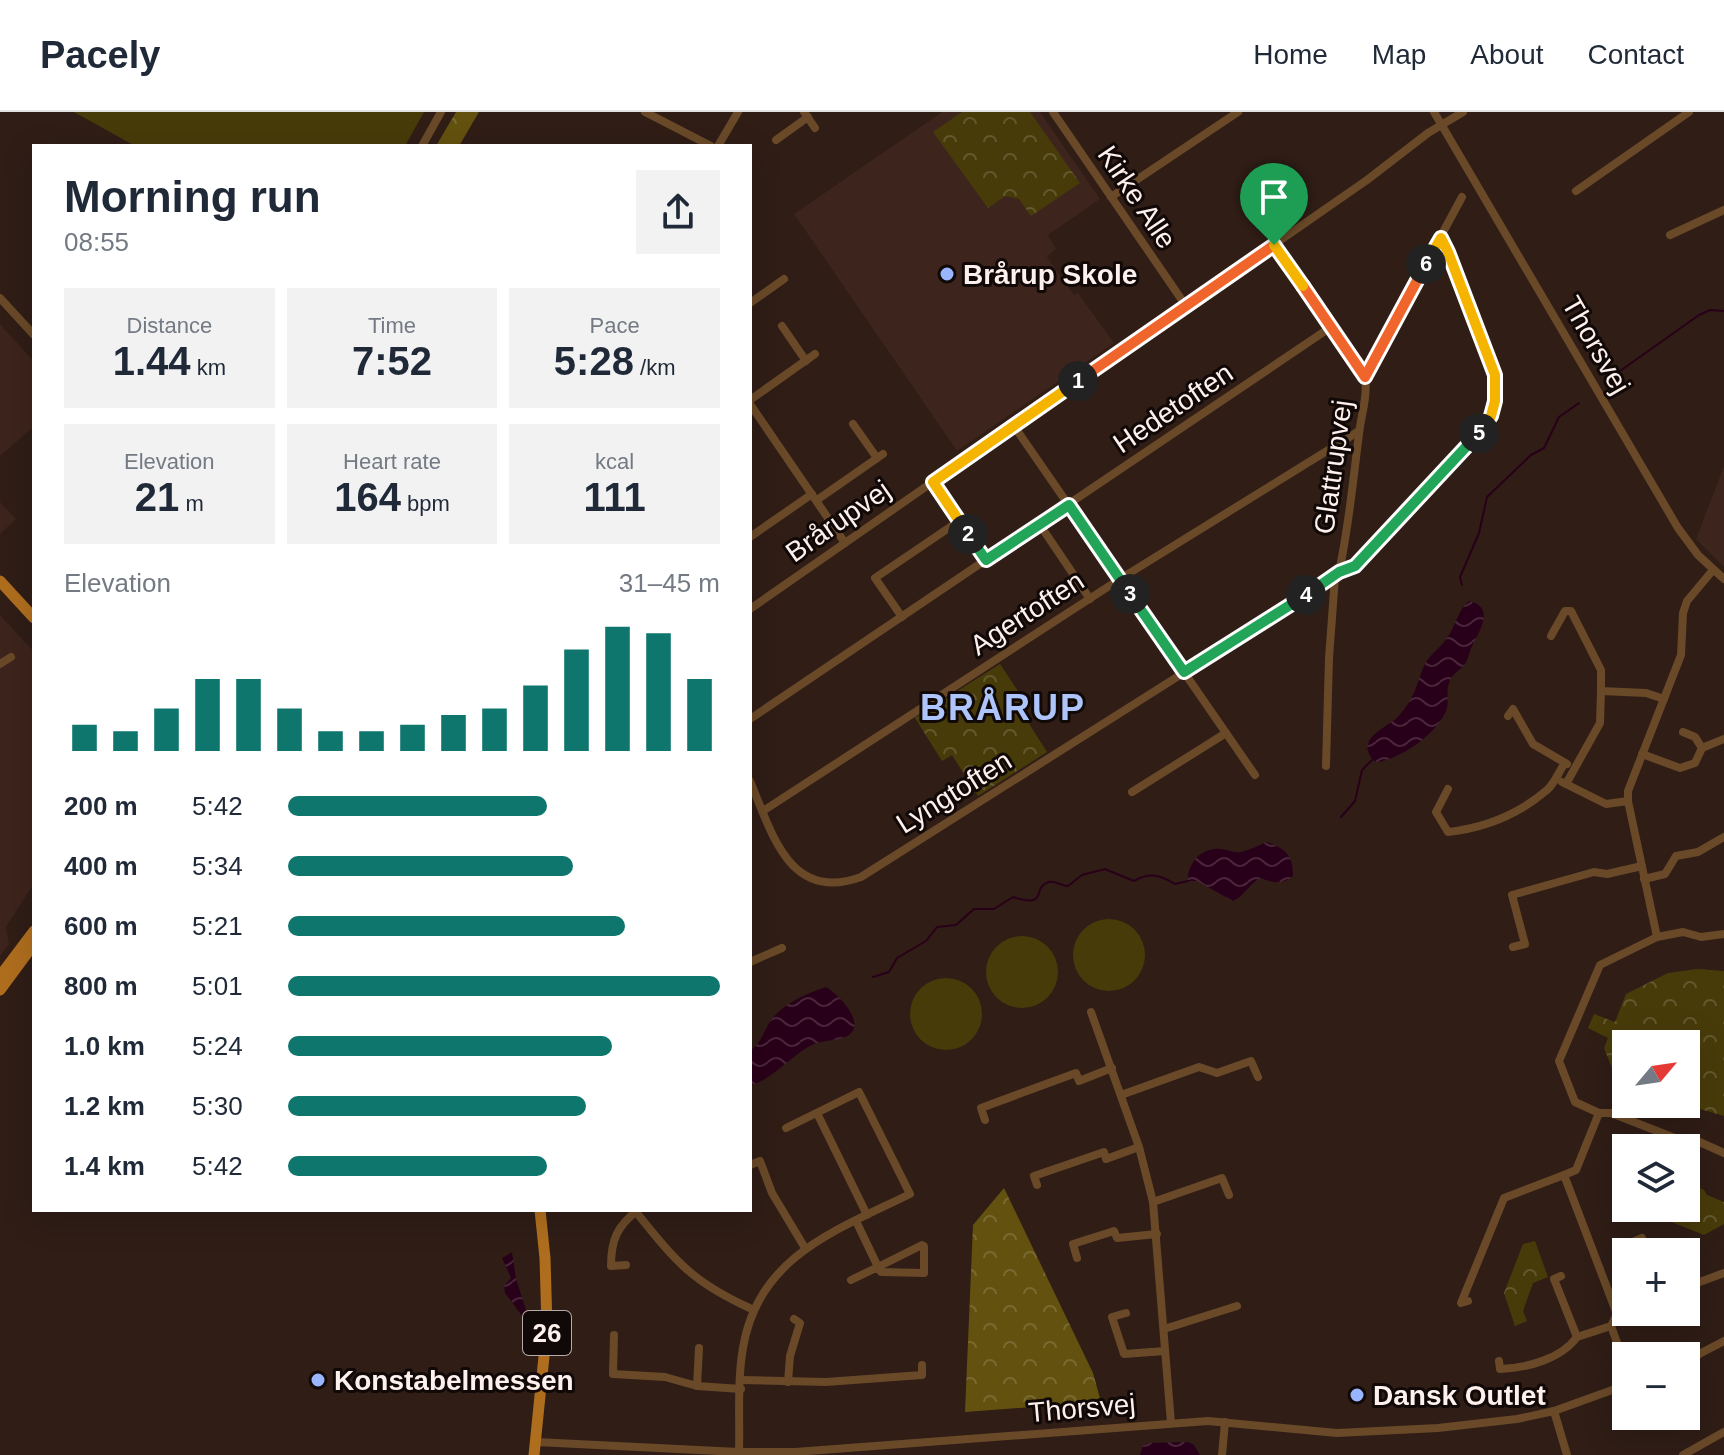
<!DOCTYPE html>
<html lang="en">
<head>
<meta charset="utf-8">
<style>
	:root { --surface:#fff; --page:#f2f2f3; --text:#1f2937; --muted:#747a83; --line:#e0e1e3; --accent:#0f766e }
	body { margin:0; font-family:Arial,sans-serif; background:var(--page); color:var(--text); height:100vh; display:flex; flex-direction:column; font-size:30px; white-space:nowrap }
	* { box-sizing:border-box; margin:0 }
	p { font-size:26px; color:var(--muted) }
	.icon { flex:none; width:44px; height:44px; fill:none; stroke:currentColor; stroke-width:2; stroke-linecap:round; stroke-linejoin:round }
	.map { position:relative; flex:1; overflow:hidden }
	.sheet { position:absolute; left:32px; top:32px; width:720px; height:1068px; display:flex; flex-direction:column; background:var(--surface); border-radius:0px; box-shadow:0 8px 32px #0002 }
	.sheet>* { flex:none }
	.needle { width:52px; rotate:61deg }
	.tools { position:absolute; left:1612px; top:918px; display:grid; gap:16px }
	.tools a { display:grid; place-items:center; width:88px; height:88px; border-radius:0px; background:var(--surface); box-shadow:0 8px 32px #0002; font-size:40px }
	.pin { position:absolute; display:grid; place-items:center; width:68px; height:68px; color:#fff; margin:-82px -34px; border-radius:50% 50% 50% 0; rotate:-45deg; box-shadow:0 0 8px #0007 }
	.pin .icon { rotate:45deg }
	.km { position:absolute; width:40px; height:40px; margin:-20px; border-radius:50%; background:#222; color:#fff; font-size:22px; line-height:40px; text-align:center }
	.round { display:grid; place-items:center; flex:none; width:84px; height:84px; border-radius:0px; background:var(--page) }
	.headline { display:flex; align-items:center; justify-content:space-between; height:136px; padding:0 32px }
	h1 { font-size:44px; font-weight:800; line-height:60px }
	.figures { display:grid; grid-template-columns:repeat(3,1fr); gap:12px; height:136px; padding:8px 32px }
	.figures div { display:grid; align-content:center; border-radius:0px; background:var(--page); text-align:center }
	.figures b { font-size:40px; font-weight:800 }
	.figures small { font-size:22px; font-weight:400 }
	.figures p { font-size:22px }
	.chart { height:224px; padding:16px 32px }
	.chart p { display:flex; justify-content:space-between }
	.chart svg { width:100%; height:144px; margin-top:8px; stroke:var(--accent); stroke-width:6 }
	ul { padding:0 32px; list-style:none; font-size:26px }
	li { display:grid; grid-template-columns:128px 96px 1fr; align-items:center; height:60px }
	li i { height:20px; border-radius:10px; background:var(--accent) }
	header { display:flex; align-items:center; gap:48px; box-sizing:border-box; height:112px; padding:0 40px; background:var(--surface); border-bottom:2px solid var(--line) }
	header strong { font-size:38px }
	nav { display:flex; gap:44px; margin-inline-start:auto; font-size:28px }
	.map>svg:first-child { display:block }
</style>
</head>
<body>
<header>
<strong>Pacely</strong>
<nav><a>Home</a><a>Map</a><a>About</a><a>Contact</a></nav>
</header>
<div class="map">
<svg width="1724" height="1343" viewBox="0 0 1724 1343">
	<defs>
		<pattern id="forest-crowns" width="20" height="18" patternUnits="userSpaceOnUse" patternTransform="scale(2)"><rect width="20" height="18" fill="#63510f"/><path d="M2 6a3 3 0 1 1 6 0M12 15a3 3 0 1 1 6 0" fill="none" stroke="#7a6a32"/></pattern>
		<pattern id="park-crowns" width="20" height="18" patternUnits="userSpaceOnUse" patternTransform="scale(2)"><rect width="20" height="18" fill="#483b0a"/><path d="M2 6a3 3 0 1 1 6 0M12 15a3 3 0 1 1 6 0" fill="none" stroke="#63582e"/></pattern>
		<pattern id="water-waves" width="16" height="10" patternUnits="userSpaceOnUse" patternTransform="scale(2)"><rect width="16" height="10" fill="#290019"/><path d="M0 5q4-4 8 0t8 0" fill="none" stroke="#49263b"/></pattern>
	</defs>
	<rect width="100%" height="100%" fill="#2f1d16"/>
	<g fill="#3d241c">
		<polygon points="942,0 1040,0 1100,87 1048,123 1056,137 1047,145 1074,183 1078,181 1114,231 957,339 794,102"/>
		<polygon points="0,212 34,250 34,314 0,344"/>
		<polygon points="1724,354 1724,455 1696,427"/>
		<polygon points="0,390 16,407 0,422"/>
		<polygon points="0,503 34,540 34,771 6,815 9,832 0,844"/>
	</g>
	<g fill="url(#forest-crowns)">
		<polygon points="456,0 479,0 459,34 436,34"/>
		<polygon points="1004,1076 1093,1261 1101,1290 965,1300 973,1113"/>
	</g>
	<g fill="url(#park-crowns)">
		<polygon points="962,0 1030,0 1080,71 1031,104 1019,87 1005,84 988,96 933,20"/>
		<polygon points="1000,552 1028,594 1021,599 1047,640 978,684 952,643 942,649 915,606"/>
		<polygon points="1697,857 1724,859 1724,1004 1683,992 1686,992 1686,932 1626,932 1626,973 1617,969 1604,936 1608,926 1588,916 1594,902 1615,910 1626,882 1668,861"/>
		<polygon points="1686,1070 1704,1078 1707,1083 1724,1090 1724,1112 1704,1123 1637,1096 1686,1096"/>
		<polygon points="1535,1129 1548,1165 1533,1171 1523,1199 1527,1209 1515,1214 1504,1181 1523,1132"/>
	</g>
	<g fill="#483b0a">
		<polygon points="74,0 424,0 405,34 135,34"/>
		<circle cx="1109" cy="843" r="36"/>
		<circle cx="1022" cy="860" r="36"/>
		<circle cx="946" cy="902" r="36"/>
	</g>
	<g fill="url(#water-waves)">
		<path d="M1469,489C1496,495 1479,520 1472,534C1469,540 1469,546 1465,552C1460,558 1451,563 1449,571C1446,578 1449,588 1447,596C1440,620 1399,649 1375,650C1355,630 1380,618 1393,609C1398,606 1406,595 1409,590C1417,578 1419,563 1426,550C1432,541 1441,535 1447,526C1456,514 1457,499 1469,489Z"/>
		<path d="M1267,730C1286,737 1293,743 1293,764C1282,773 1273,771 1261,766C1249,771 1245,784 1233,789L1197,769H1188C1187,751 1202,734 1222,737C1228,738 1234,741 1241,740C1250,738 1259,733 1267,730Z"/>
		<path d="M826,875C839,882 870,915 845,925C832,930 821,927 808,935C787,948 773,966 750,974V939C760,932 762,924 768,913C779,893 805,882 826,875Z"/>
		<polygon points="512,1140 516,1167 528,1204 523,1205 505,1181 504,1174 511,1166 502,1146"/>
		<polygon points="1188,1330 1194,1333 1200,1343 1140,1343 1143,1334 1148,1331"/>
	</g>
	<g fill="none" stroke-linecap="round" stroke-linejoin="round">
		<g stroke="#290019" stroke-width="2">
			<polyline points="1613,264 1699,203 1710,198 1724,199"/>
			<polyline points="1462,473 1460,465 1479,421 1487,385 1531,343 1544,336 1559,305 1579,291"/>
			<polyline points="1341,705 1355,689 1362,658 1372,648"/>
			<path d="M873,865L889,860L897,846L926,829L937,815L956,813L974,797H994L1013,785C1050,797 1031,774 1049,770C1054,768 1062,774 1068,774L1082,763L1105,757L1134,769C1150,760 1160,763 1175,772L1188,769"/>
		</g>
		<g stroke="#694928" stroke-width="8">
			<polyline points="645,0 711,34"/>
			<polyline points="804,0 815,16"/>
			<polyline points="1053,0 1186,194"/>
			<polyline points="1434,0 1678,416 1698,443 1724,467"/>
			<polyline points="776,28 808,5"/>
			<polyline points="422,34 441,0"/>
			<polyline points="718,34 738,0"/>
			<polyline points="1576,79 1689,0"/>
			<polyline points="1111,85 1238,0"/>
			<polyline points="1670,123 1724,98"/>
			<polyline points="1274,133 1365,265"/>
			<polyline points="0,186 34,223"/>
			<polyline points="750,191 784,167"/>
			<polyline points="782,214 806,249"/>
			<polyline points="750,288 815,242"/>
			<polyline points="750,292 845,431"/>
			<polyline points="853,312 877,346"/>
			<polyline points="1014,314 1255,663"/>
			<polyline points="933,370 986,448"/>
			<polyline points="817,388 883,342"/>
			<polyline points="1040,413 1090,487"/>
			<polyline points="750,425 812,382"/>
			<polyline points="1713,458 1687,489 1683,501 1681,543 1628,679 1628,689 1657,825 1683,820 1701,825 1724,822"/>
			<path d="M1339,460L1355,454L1484,315C1494,298 1497,283 1495,263L1448,140L1441,126"/>
			<polyline points="750,497 1367,68 1428,21 1463,0"/>
			<polyline points="902,505 875,466 959,409"/>
			<polyline points="1551,524 1565,499 1571,499 1601,558 1601,579 1600,611 1566,672"/>
			<polyline points="0,552 11,545"/>
			<polyline points="1601,579 1646,581 1664,587"/>
			<polyline points="1508,604 1513,597 1533,632 1567,652"/>
			<polyline points="750,607 1331,215"/>
			<polyline points="1702,636 1724,627"/>
			<polyline points="1642,642 1680,656 1695,651 1702,636 1695,625 1683,620"/>
			<path d="M1326,654L1329,546L1335,465L1339,460C1349,414 1353,368 1359,322C1361,303 1368,284 1365,265L1462,85"/>
			<path d="M750,669C772,721 789,791 861,765L1335,465"/>
			<polyline points="1562,670 1606,692 1628,689"/>
			<path d="M1448,677L1436,700L1448,720C1484,716 1519,702 1547,678C1555,671 1559,659 1565,651"/>
			<polyline points="1132,680 1226,621"/>
			<polyline points="763,699 1120,467 1359,319"/>
			<polyline points="1644,767 1665,762 1676,744 1698,740 1724,725"/>
			<polyline points="1513,835 1525,832 1512,783 1594,760 1607,762 1642,754"/>
			<polyline points="750,850 782,836"/>
			<polyline points="1091,900 1139,1035 1153,1090 1171,1311"/>
			<polyline points="1121,983 1199,955 1217,961 1251,949 1258,965"/>
			<polyline points="817,1001 867,1103"/>
			<polyline points="1599,1001 1611,1001 1680,1028 1693,1027 1724,1041"/>
			<polyline points="985,1008 981,996 1076,961 1079,969 1112,956"/>
			<polyline points="750,1053 760,1049 772,1081 805,1136"/>
			<polyline points="1037,1073 1034,1064 1104,1040 1106,1047 1139,1035"/>
			<polyline points="1153,1090 1222,1066 1229,1083"/>
			<path d="M636,1100C677,1151 693,1171 754,1198"/>
			<polyline points="1633,1130 1642,1126 1647,1140"/>
			<polyline points="1077,1146 1073,1132 1114,1119 1117,1126 1157,1122"/>
			<path d="M626,1153L611,1154C611,1128 617,1114 638,1098"/>
			<polyline points="1561,1164 1554,1167 1577,1225 1611,1214"/>
			<polyline points="851,1168 878,1155 881,1160 924,1161 924,1134 922,1133 878,1155 856,1109"/>
			<polyline points="1686,1175 1724,1161"/>
			<polyline points="1468,1189 1461,1191 1504,1086 1564,1063"/>
			<polyline points="1126,1201 1112,1205 1124,1242 1165,1239"/>
			<polyline points="1164,1217 1237,1194"/>
			<polyline points="614,1223 613,1262 665,1265 697,1274 741,1277"/>
			<path d="M1499,1249L1500,1257C1527,1256 1561,1247 1577,1225"/>
			<polyline points="1686,1249 1724,1229"/>
			<polyline points="1626,1255 1611,1214 1617,1202 1564,1063 1576,1058 1599,1001 1575,990 1559,949 1600,853 1657,825"/>
			<polyline points="741,1268 826,1270 922,1263 922,1253"/>
			<polyline points="788,1270 790,1244 800,1211 794,1207"/>
			<polyline points="697,1274 699,1236"/>
			<polyline points="1554,1299 1567,1343"/>
			<polyline points="536,1330 739,1340 795,1340 1208,1309 1337,1321 1438,1316 1517,1307 1554,1299 1626,1273"/>
			<path d="M739,1340C740,1306 737,1270 743,1236C758,1144 837,1118 910,1082L859,980L786,1016"/>
			<polyline points="1222,1343 1225,1310"/>
			<polyline points="1683,1343 1724,1320"/>
		</g>
		<g stroke="#af6e1e" stroke-width="11">
			<polyline points="0,469 34,506"/>
			<polyline points="0,864 34,819"/>
			<polyline points="0,878 34,832"/>
			<polyline points="534,1343 547,1215 545,1146 540,1098"/>
		</g>
	</g>
	<g fill="none" stroke-linecap="round" stroke-linejoin="round">
		<g stroke="#fff" stroke-width="16">
			<polyline id="split-1" points="1078,269 1274,133"/>
		</g>
		<g stroke="#fff" stroke-width="16">
			<polyline id="split-2" points="968,422 933,370 1078,269"/>
		</g>
		<g stroke="#fff" stroke-width="16">
			<polyline id="split-3" points="968,422 986,448 1069,393 1130,482"/>
		</g>
		<g stroke="#fff" stroke-width="16">
			<polyline id="split-4" points="1130,482 1184,560 1306,483"/>
		</g>
		<g stroke="#fff" stroke-width="16">
			<polyline id="split-5" points="1306,483 1339,460 1355,454 1479,321"/>
		</g>
		<g stroke="#fff" stroke-width="16">
			<polyline id="split-6" points="1426,152 1441,126 1448,140 1495,263 1495,289 1491,304 1479,321"/>
		</g>
		<g stroke="#fff" stroke-width="16">
			<polyline id="split-7" points="1303,174 1365,265 1426,152"/>
		</g>
		<g stroke="#fff" stroke-width="16">
			<polyline id="split-8" points="1274,133 1303,174"/>
		</g>
		<use href="#split-1" stroke="#f0652b" stroke-width="10"/>
		<use href="#split-2" stroke="#f5b400" stroke-width="10"/>
		<use href="#split-3" stroke="#22a559" stroke-width="10"/>
		<use href="#split-4" stroke="#22a559" stroke-width="10"/>
		<use href="#split-5" stroke="#22a559" stroke-width="10"/>
		<use href="#split-6" stroke="#f5b400" stroke-width="10"/>
		<use href="#split-7" stroke="#f0652b" stroke-width="10"/>
		<use href="#split-8" stroke="#f5b400" stroke-width="10"/>
	</g>
	<g fill="#98b5fd" stroke="#110907" stroke-width="3">
		<circle cx="947" cy="162" r="8"/>
		<circle cx="318" cy="1268" r="8"/>
		<circle cx="1357" cy="1283" r="8"/>
	</g>
	<g text-anchor="middle" dominant-baseline="central" stroke-width="6" stroke-linejoin="round" paint-order="stroke">
		<rect fill="#110907" stroke="#b7aba7" stroke-width="2" x="523" y="1199" width="48" height="44" rx="6"/>
		<g font-size="26" font-weight="bold" fill="#fef0ec">
			<text x="547" y="1221">26</text>
		</g>
		<g font-size="28" fill="#fef0ec" stroke="#110907">
			<text transform="translate(1137 85) rotate(56)">Kirke Alle</text>
			<text transform="translate(1596 233) rotate(60)">Thorsvej</text>
			<text transform="translate(1173 296) rotate(-34)">Hedetoften</text>
			<text transform="translate(1333 355) rotate(-82)">Glattrupvej</text>
			<text transform="translate(838 409) rotate(-35)">Brårupvej</text>
			<text transform="translate(1027 501) rotate(-33)">Agertoften</text>
			<text transform="translate(954 680) rotate(-32)">Lyngtoften</text>
			<text transform="translate(1082 1296) rotate(-5)">Thorsvej</text>
		</g>
		<g font-size="28" font-weight="bold" fill="#fef0ec" stroke="#110907" text-anchor="start">
			<text x="963" y="162">Brårup Skole</text>
			<text x="334" y="1268">Konstabelmessen</text>
			<text x="1373" y="1283">Dansk Outlet</text>
		</g>
		<g font-size="36" font-weight="bold" letter-spacing="2" fill="#aec5fb" stroke="#110907">
			<text x="1003" y="595">BRÅRUP</text>
		</g>
	</g>
</svg>
<div class="tools">
<a><svg class="needle" viewBox="-14 -14 28 28"><path d="M0-13l5 13h-10z" fill="#e53935"/><path d="M0 13l5-13h-10z" fill="#747a83"/></svg></a>
<a><svg class="icon" aria-label="layers" viewBox="0 0 24 24"><path d="M12 4l9 5-9 5-9-5zM3 14l9 5 9-5"/></svg></a>
<a>+</a>
<a>−</a>
</div>
<div class="pin" style="left:1274px;top:133px;background:#1e9e55"><svg class="icon" aria-label="arrive" viewBox="0 0 24 24"><path d="M6 21V4h12l-3 4 3 4H6"/></svg></div>
<b class="km" style="left:1078px;top:269px">1</b>
<b class="km" style="left:968px;top:422px">2</b>
<b class="km" style="left:1130px;top:482px">3</b>
<b class="km" style="left:1306px;top:483px">4</b>
<b class="km" style="left:1479px;top:321px">5</b>
<b class="km" style="left:1426px;top:152px">6</b>
<section class="sheet">
<div class="headline"><div><h1>Morning run</h1><p>08:55</p></div><a class="round"><svg class="icon" aria-label="share" viewBox="0 0 24 24"><path d="M12 15V3M7 8l5-5 5 5M5 13v7h14v-7"/></svg></a></div>
<div class="figures">
<div><p>Distance</p><b>1.44<small> km</small></b></div>
<div><p>Time</p><b>7:52</b></div>
<div><p>Pace</p><b>5:28<small> /km</small></b></div>
</div>
<div class="figures">
<div><p>Elevation</p><b>21<small> m</small></b></div>
<div><p>Heart rate</p><b>164<small> bpm</small></b></div>
<div><p>kcal</p><b>111</b></div>
</div>
<div class="chart"><p><span>Elevation</span>31–45 m</p>
<svg viewBox="0 0 160 44" preserveAspectRatio="none"><path d="M5 44V36M15 44V38M25 44V31M35 44V22M45 44V22M55 44V31M65 44V38M75 44V38M85 44V36M95 44V33M105 44V31M115 44V24M125 44V13M135 44V6M145 44V8M155 44V22"/></svg>
</div>
<ul>
<li><b>200 m</b>5:42<i style="width:60%"></i></li>
<li><b>400 m</b>5:34<i style="width:66%"></i></li>
<li><b>600 m</b>5:21<i style="width:78%"></i></li>
<li><b>800 m</b>5:01<i style="width:100%"></i></li>
<li><b>1.0 km</b>5:24<i style="width:75%"></i></li>
<li><b>1.2 km</b>5:30<i style="width:69%"></i></li>
<li><b>1.4 km</b>5:42<i style="width:60%"></i></li>
</ul>
</section>
</div>
</body>
</html>
